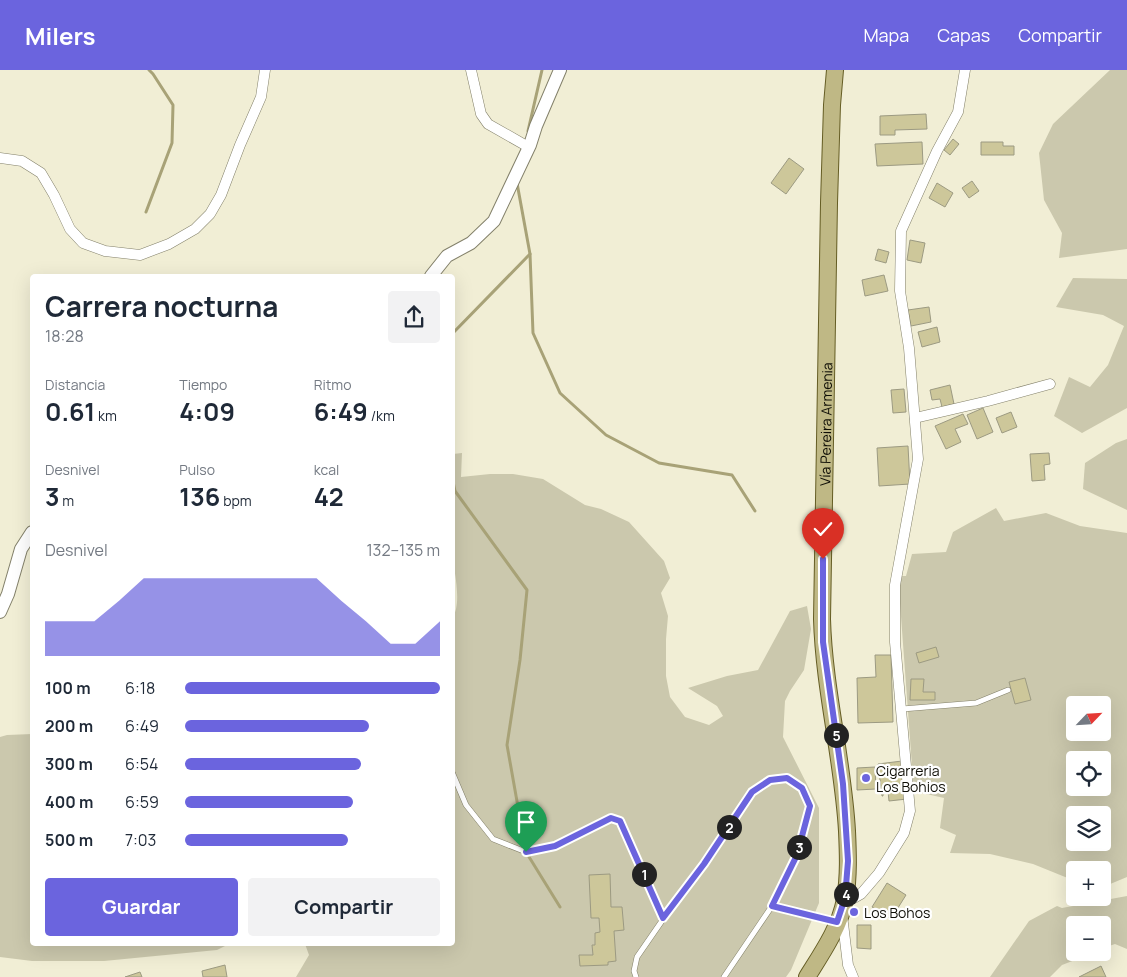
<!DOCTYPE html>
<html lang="es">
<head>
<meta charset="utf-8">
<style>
	:root { --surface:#fff; --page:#f2f2f3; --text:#1f2937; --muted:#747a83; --accent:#6b64de }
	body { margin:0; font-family:Manrope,sans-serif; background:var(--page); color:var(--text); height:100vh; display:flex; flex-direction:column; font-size:19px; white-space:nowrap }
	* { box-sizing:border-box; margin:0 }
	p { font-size:16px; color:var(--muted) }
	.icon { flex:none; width:28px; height:28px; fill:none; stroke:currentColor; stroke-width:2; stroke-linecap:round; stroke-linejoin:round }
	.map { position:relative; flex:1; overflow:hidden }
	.side { position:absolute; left:30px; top:204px; width:425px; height:672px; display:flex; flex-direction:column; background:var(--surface); border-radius:5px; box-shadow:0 5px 20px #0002 }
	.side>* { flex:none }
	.needle { width:32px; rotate:65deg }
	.controls { position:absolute; left:1066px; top:626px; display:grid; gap:10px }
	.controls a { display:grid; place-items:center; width:45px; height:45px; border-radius:5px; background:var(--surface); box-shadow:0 5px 20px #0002; font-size:25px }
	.pin { position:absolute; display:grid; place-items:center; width:42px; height:42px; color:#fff; margin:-51px -21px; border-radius:50% 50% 50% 0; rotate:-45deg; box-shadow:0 0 5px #0007 }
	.pin .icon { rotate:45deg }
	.km { position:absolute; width:25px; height:25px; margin:-12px; border-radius:50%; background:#222; color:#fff; font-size:14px; line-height:25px; text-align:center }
	.round { display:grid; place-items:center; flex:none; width:52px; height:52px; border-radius:5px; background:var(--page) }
	.overview { display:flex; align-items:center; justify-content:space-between; height:85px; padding:0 15px }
	h1 { font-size:28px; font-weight:700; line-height:38px }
	.stats { display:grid; grid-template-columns:repeat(3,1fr); gap:8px; height:85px; padding:5px 15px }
	.stats div { display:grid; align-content:center }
	.stats b { font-size:25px; font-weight:700 }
	.stats small { font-size:14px; font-weight:400 }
	.stats p { font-size:14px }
	.chart { height:140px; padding:10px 15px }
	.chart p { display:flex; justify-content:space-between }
	.chart svg { width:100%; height:90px; margin-top:5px; fill:var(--accent); opacity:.7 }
	.primary-button { display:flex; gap:10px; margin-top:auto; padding:10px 15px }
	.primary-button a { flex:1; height:58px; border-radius:5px; background:var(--accent); color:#fff; font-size:20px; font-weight:700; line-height:58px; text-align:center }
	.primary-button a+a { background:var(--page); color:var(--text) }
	ul { padding:0 15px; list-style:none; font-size:16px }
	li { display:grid; grid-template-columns:80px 60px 1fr; align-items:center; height:38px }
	li i { height:12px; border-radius:6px; background:var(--accent) }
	header { display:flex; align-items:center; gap:30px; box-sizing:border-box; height:70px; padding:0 25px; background:var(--accent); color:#fff }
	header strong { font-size:24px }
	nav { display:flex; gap:28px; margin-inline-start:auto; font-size:18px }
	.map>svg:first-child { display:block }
</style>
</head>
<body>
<header>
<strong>Milers</strong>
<nav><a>Mapa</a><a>Capas</a><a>Compartir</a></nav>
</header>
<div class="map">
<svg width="1127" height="907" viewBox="0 0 1127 907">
	<rect width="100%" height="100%" fill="#f1eed5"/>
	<g fill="#cbc8ad" fill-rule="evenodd">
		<polygon points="1110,0 1127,0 1127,179 1059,188 1062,163 1044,130 1039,83 1053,54"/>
		<polygon points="1073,208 1127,209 1127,338 1082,363 1054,346 1069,307 1090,317 1108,295 1124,256 1103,245 1056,237"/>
		<polygon points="1127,369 1127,440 1083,419 1085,393 1116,373"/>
		<path d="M462,383L461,407L490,404H513L543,409L585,435L601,439L629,452L664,491L670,508L661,523L668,546L666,569V606L670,627L685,647L709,655L723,646L717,636L688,618L727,606L758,600L790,541L807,536L811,559L804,600L790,621L785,631L783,667L819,738V833L791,900L786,907H296L309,885L305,874H452V548C461,537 456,510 454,497L452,494L453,384Z"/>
		<path d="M996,438L1004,451L1046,443L1080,456L1127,463V807L1103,817L1102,800H1075V811L1033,794L990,784L950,783L956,765L940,758L944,728L922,723H914L898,506H906L912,484L946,482L953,462ZM1075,635H1102V662H1075ZM1075,690H1102V718H1075ZM1075,745H1102V772H1075Z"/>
		<polygon points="32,664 32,874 229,874 217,880 104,891 32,891 0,887 0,667 7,665"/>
		<polygon points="1127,826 1127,879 1115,874 1103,878 1102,855 1075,855 1075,882 1093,883 1062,895 1050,907 990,907 1029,851 1057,836 1062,838"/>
	</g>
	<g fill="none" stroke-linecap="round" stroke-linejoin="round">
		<g stroke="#a8a277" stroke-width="3">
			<polyline points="528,61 542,0"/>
			<polyline points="517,113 530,184 533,263 560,323 606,365 659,393 732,405 755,441"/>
			<polyline points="146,142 172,73 173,35 153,4 149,0"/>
			<polyline points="452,264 530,184"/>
			<polyline points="452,407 455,421 527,520 520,590 507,675 526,782 560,837"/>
		</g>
	</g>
	<g fill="#cdc79a" stroke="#9c9a82">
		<polygon points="926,44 927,59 895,60 895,65 880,65 880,46"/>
		<polygon points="953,69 959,74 950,85 944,80"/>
		<polygon points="922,72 923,94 877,96 875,74"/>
		<polygon points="981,72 1003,72 1003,76 1014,76 1014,85 981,85"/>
		<polygon points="789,88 804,99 786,124 771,113"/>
		<polygon points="972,111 979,121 969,128 962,118"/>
		<polygon points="937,113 953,123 945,137 929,128"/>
		<polygon points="910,170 925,173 921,193 907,190"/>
		<polygon points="878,179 889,182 886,193 875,190"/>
		<polygon points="884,205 888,221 865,226 862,210"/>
		<polygon points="929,237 931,252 911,256 908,240"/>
		<polygon points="937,257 940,272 922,277 918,262"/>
		<polygon points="950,315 954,334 942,337 940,329 932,330 930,320"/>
		<polygon points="904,319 906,342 893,343 891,320"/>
		<polygon points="983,338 993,362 977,369 967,345"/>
		<polygon points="1011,342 1017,357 1002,363 996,348"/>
		<polygon points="963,344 968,354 955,359 961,372 946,379 935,356"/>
		<polygon points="908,376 910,414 879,416 877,378"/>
		<polygon points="1049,383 1050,394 1044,395 1045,410 1032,411 1030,384"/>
		<polygon points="936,577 939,587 919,593 916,583"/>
		<polygon points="875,585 891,585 893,652 858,653 857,608 876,607"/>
		<polygon points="1025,608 1031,630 1015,634 1009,612"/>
		<polygon points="911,609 924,609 923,622 935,622 935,630 910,630"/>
		<polygon points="902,691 907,729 889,731 888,721 883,722 883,726 882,726 878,694"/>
		<polygon points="875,697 876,719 857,720 857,698"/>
		<polygon points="610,804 611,837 622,837 624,860 614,861 616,891 608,892 608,895 580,896 579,885 593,885 592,875 595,875 595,863 600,862 599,848 591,848 589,805"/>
		<polygon points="887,813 906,825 891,849 872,837"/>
		<polygon points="857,855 871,855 871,879 857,878"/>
		<polygon points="225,895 227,907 203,907 202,901"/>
		<polygon points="1101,896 1106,907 1079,907"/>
		<polygon points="140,902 142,907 125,907"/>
	</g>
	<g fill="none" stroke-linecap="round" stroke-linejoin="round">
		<g stroke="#83806a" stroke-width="6">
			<g id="service">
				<polyline points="902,639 976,633 1008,620"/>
				<polyline points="452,702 466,735 493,769 526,782 555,776 611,748 620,751 663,848"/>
				<polyline points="772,836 835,851"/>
				<polyline points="636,907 634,901 637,887 684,819 704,794 752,723 770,710 787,708 802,719 810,736 797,785 772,836 724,907"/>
			</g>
		</g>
		<g stroke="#83806a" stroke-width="11">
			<g id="minor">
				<polyline points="471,0 481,44 488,54 525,75 530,75"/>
				<polyline points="0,88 22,91 41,103 54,125 70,159 83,173 105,181 140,185 169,174 195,159 210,144 221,125 240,75 261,27 265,0"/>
				<polyline points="915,348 988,331 1050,314"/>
				<polyline points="845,828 854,828 861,824 879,803 904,763 910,741 895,572 895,515 918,389 909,278 900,221 901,161 937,81 958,42 965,0"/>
				<polyline points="842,845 848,895 853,907"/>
			</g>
		</g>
		<g stroke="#83806a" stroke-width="14">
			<g id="tertiary">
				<polyline points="431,206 447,186 471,173 494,151 530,75 536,56 560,0"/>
				<polyline points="0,542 8,524 21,479 32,462"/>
			</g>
		</g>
		<g stroke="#655d24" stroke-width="18">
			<g id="primary">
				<path id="s1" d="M807,907C822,883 840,857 845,829C849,806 848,783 847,761C843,690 824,620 822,549L829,133L832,35L835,0"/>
			</g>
		</g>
		<use href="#service" stroke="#fff" stroke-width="5"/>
		<use href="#minor" stroke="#fff" stroke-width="10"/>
		<use href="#tertiary" stroke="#fff" stroke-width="12"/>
		<use href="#primary" stroke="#bfb885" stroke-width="16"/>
	</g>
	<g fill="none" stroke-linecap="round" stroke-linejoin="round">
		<g stroke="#fff" stroke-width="10">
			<polyline id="route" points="526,782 555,776 611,748 620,751 663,848 704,794 752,722 770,710 787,708 802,718 810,736 797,785 772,836 837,852 845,828 848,791 843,714 823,572 823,489"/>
		</g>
		<use href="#route" stroke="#6b64de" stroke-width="6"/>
	</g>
	<g fill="#6b64de" stroke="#fff" stroke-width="2">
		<circle cx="866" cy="708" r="5"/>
		<circle cx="854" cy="842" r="5"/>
	</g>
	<g text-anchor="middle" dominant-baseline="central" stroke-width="4.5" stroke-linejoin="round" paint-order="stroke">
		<g font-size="14" fill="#0f0e06" stroke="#fff">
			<text stroke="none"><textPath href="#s1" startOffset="564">Vía Pereira Armenia</textPath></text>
		</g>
		<g font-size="14" fill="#0f0e06" stroke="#fff" text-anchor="start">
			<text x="876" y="700">Cigarreria<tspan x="876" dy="16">Los Bohios</tspan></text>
			<text x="864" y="842">Los Bohos</text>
		</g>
	</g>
</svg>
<div class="controls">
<a><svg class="needle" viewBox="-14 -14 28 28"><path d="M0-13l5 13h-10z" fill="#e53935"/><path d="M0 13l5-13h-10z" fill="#747a83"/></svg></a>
<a><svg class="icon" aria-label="locate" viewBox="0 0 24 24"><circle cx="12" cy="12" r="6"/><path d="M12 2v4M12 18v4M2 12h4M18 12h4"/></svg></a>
<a><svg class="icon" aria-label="layers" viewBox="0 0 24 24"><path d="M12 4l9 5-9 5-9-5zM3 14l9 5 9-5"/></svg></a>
<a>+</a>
<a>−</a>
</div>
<div class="pin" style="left:526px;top:782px;background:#1e9e55"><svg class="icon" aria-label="arrive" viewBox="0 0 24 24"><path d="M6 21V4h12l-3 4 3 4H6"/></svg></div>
<div class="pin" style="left:823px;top:489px;background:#d93025"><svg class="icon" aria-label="check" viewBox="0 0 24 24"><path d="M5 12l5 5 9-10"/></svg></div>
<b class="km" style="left:644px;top:804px">1</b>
<b class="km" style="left:729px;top:757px">2</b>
<b class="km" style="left:799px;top:777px">3</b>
<b class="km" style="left:846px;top:824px">4</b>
<b class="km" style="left:836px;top:665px">5</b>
<section class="side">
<div class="overview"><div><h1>Carrera nocturna</h1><p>18:28</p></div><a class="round"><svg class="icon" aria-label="share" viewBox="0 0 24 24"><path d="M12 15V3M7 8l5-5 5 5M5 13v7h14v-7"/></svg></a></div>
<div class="stats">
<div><p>Distancia</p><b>0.61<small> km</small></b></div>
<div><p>Tiempo</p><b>4:09</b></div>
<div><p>Ritmo</p><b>6:49<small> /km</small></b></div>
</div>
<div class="stats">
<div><p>Desnivel</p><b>3<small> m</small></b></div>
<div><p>Pulso</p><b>136<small> bpm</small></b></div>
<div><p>kcal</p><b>42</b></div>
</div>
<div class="chart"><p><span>Desnivel</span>132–135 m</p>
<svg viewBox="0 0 160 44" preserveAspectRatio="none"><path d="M0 44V27L10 27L20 27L30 17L40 6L50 6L60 6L70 6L80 6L90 6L100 6L110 6L120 17L130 27L140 38L150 38L160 27V44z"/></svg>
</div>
<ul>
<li><b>100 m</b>6:18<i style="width:100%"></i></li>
<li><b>200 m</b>6:49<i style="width:72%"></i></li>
<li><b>300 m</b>6:54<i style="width:69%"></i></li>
<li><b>400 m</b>6:59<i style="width:66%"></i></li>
<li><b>500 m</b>7:03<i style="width:64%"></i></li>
</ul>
<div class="primary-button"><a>Guardar</a><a>Compartir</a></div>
</section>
</div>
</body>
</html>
